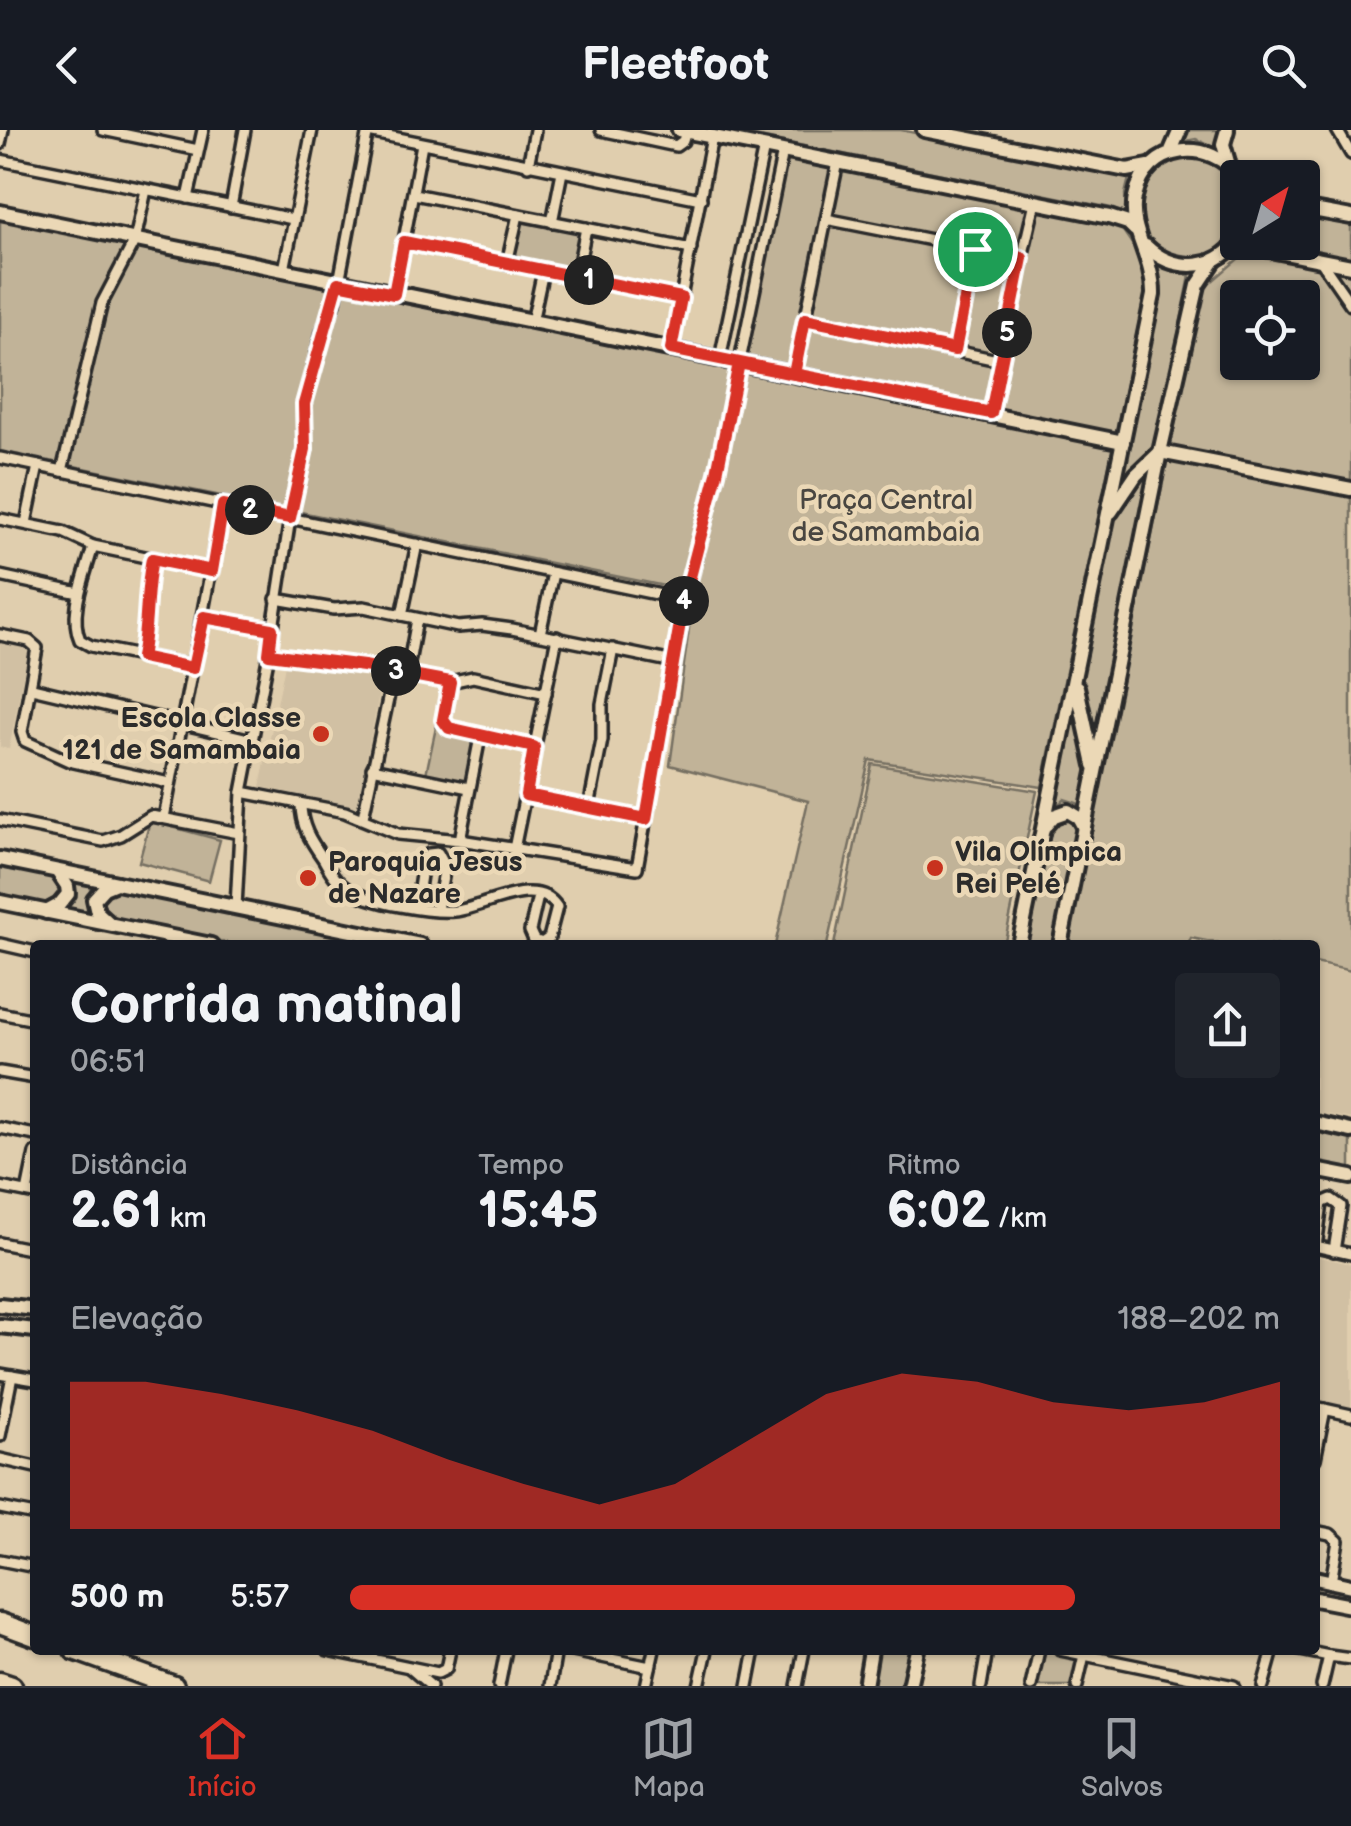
<!DOCTYPE html>
<html lang="pt">
<head>
<meta charset="utf-8">
<style>
	:root { --surface:#171b24; --page:#20242c; --text:#f1f3f6; --muted:#9ea1a6; --line:#363941; --accent:#d93025 }
	body { margin:0; font-family:"Balsamiq Sans",sans-serif; background:var(--page); color:var(--text); height:100vh; display:flex; flex-direction:column; font-size:38px; white-space:nowrap }
	* { box-sizing:border-box; margin:0 }
	p { font-size:32px; color:var(--muted) }
	.icon { flex:none; width:55px; height:55px; fill:none; stroke:currentColor; stroke-width:2; stroke-linecap:round; stroke-linejoin:round }
	.map { position:relative; flex:1; overflow:hidden }
	.panel { position:absolute; left:30px; top:810px; width:1290px; height:715px; display:flex; flex-direction:column; background:var(--surface); border-radius:10px; box-shadow:0 2px 8px #0004 }
	.panel>* { flex:none }
	.needle { width:65px; rotate:37deg }
	.controls { position:absolute; left:1220px; top:30px; display:grid; gap:20px }
	.controls a { display:grid; place-items:center; width:100px; height:100px; border-radius:10px; background:var(--surface); box-shadow:0 2px 8px #0004; font-size:50px }
	.pin { position:absolute; display:grid; place-items:center; width:85px; height:85px; color:#fff; margin:-42px; border:5px solid #fff; border-radius:50%; box-shadow:0 2px 10px #0007 }
	.km { position:absolute; width:50px; height:50px; margin:-25px; border-radius:50%; background:#222; color:#fff; font-size:28px; line-height:50px; text-align:center }
	.round { display:grid; place-items:center; flex:none; width:105px; height:105px; border-radius:10px; background:var(--page) }
	.overview { display:flex; align-items:center; justify-content:space-between; height:170px; padding:0 40px }
	h1 { font-size:55px; font-weight:700; line-height:75px }
	.figures { display:grid; grid-template-columns:repeat(3,1fr); gap:15px; height:170px; padding:10px 40px }
	.figures div { display:grid; align-content:center }
	.figures b { font-size:50px; font-weight:700 }
	.figures small { font-size:28px; font-weight:400 }
	.figures p { font-size:28px }
	.chart { height:280px; padding:20px 40px }
	.chart p { display:flex; justify-content:space-between }
	.chart svg { width:100%; height:180px; margin-top:10px; fill:var(--accent); opacity:.7 }
	ul { padding:0 40px; list-style:none; font-size:32px }
	li { display:grid; grid-template-columns:160px 120px 1fr; align-items:center; height:75px }
	li i { height:25px; border-radius:12px; background:var(--accent) }
	header { display:flex; justify-content:space-between; align-items:center; height:130px; padding:0 40px; background:var(--surface); font-size:45px; font-weight:700 }
	.menu { display:flex; justify-content:space-around; align-items:center; height:140px; border-top:2px solid var(--line); background:var(--surface); font-size:28px; color:var(--muted) }
	.menu a { display:grid; justify-items:center; gap:5px }
	.menu .on { color:var(--accent) }
	.map>svg:first-child { display:block }
</style>
</head>
<body>
<header><svg class="icon" aria-label="back" viewBox="0 0 24 24"><path d="M15 5l-7 7 7 7"/></svg>Fleetfoot<svg class="icon" aria-label="search" viewBox="0 0 24 24"><circle cx="10" cy="10" r="6"/><path d="M15 15l6 6"/></svg></header>
<div class="map">
<svg width="1351" height="1556" viewBox="0 0 1351 1556">
	<rect width="100%" height="100%" fill="#e0ceae"/>
	<filter id="ink" filterUnits="userSpaceOnUse"><feTurbulence type="fractalNoise" baseFrequency=".01" numOctaves="2"/><feDisplacementMap in="SourceGraphic" scale="20" xChannelSelector="R" yChannelSelector="G"/><feConvolveMatrix kernelMatrix="1 2 1 2 8 2 1 2 1" color-interpolation-filters="sRGB"/></filter>
	<g filter="url(#ink)">
		<g fill="#d1c0a3">
			<polygon points="0,511 25,516 28,522 9,619 0,617"/>
			<polygon points="286,530 382,550 357,677 260,657"/>
			<polygon points="1315,835 1351,843 1351,989 1315,982"/>
			<polygon points="1315,1126 1351,1134 1351,1277 1315,1269"/>
		</g>
		<g fill="#c1b398" stroke="#766f62" stroke-width="2.5" fill-rule="evenodd">
			<polygon points="725,0 901,0 1129,48 1125,64 1126,85 1111,78"/>
			<polygon points="1188,0 1222,0 1219,20 1196,9 1181,12"/>
			<path d="M1207,25L1237,51V101C1215,141 1144,137 1138,86C1137,79 1140,70 1141,63C1144,48 1155,35 1168,28C1178,23 1196,25 1207,25Z"/>
			<polygon points="787,26 1119,95 1143,130 1145,163 1042,657 869,630 827,815 775,815 808,671 670,635 694,462 0,321 0,89 742,236"/>
			<polygon points="1303,81 1351,91 1351,132 1250,113 1302,112"/>
			<polygon points="517,82 583,96 573,143 507,129"/>
			<path d="M1246,122L1351,143V841L1315,833V815H1226L1191,808L1188,815H1067L1203,159ZM1238,168H1302V232H1238Z"/>
			<polygon points="1156,133 1190,146 1082,678 1077,673 1064,669 1054,679 1161,153"/>
			<polygon points="438,588 450,598 478,605 466,653 426,644"/>
			<polygon points="872,634 1037,661 1004,815 834,815"/>
			<polygon points="1063,687 1076,697 1053,815 1024,815 1049,698"/>
			<polygon points="150,691 220,710 209,751 139,732"/>
			<polygon points="0,733 41,742 59,753 58,766 43,774 0,765"/>
			<polygon points="71,746 98,753 90,759 89,783 59,779 71,753"/>
			<polygon points="110,758 136,760 404,815 239,815 112,790 99,777 100,765"/>
			<polygon points="1315,998 1351,1005 1351,1040 1315,1032"/>
			<polygon points="879,1520 909,1520 902,1556 872,1556"/>
			<polygon points="1039,1520 1088,1521 1080,1556 1034,1556"/>
		</g>
		<g fill="none" stroke-linecap="round" stroke-linejoin="round">
			<g stroke="#2b2b2b" stroke-width="16">
				<g id="street">
					<polyline points="103,0 198,20"/>
					<polyline points="601,0 676,16 683,11 686,1"/>
					<polyline points="1337,0 1351,24"/>
					<polyline points="368,2 701,69"/>
					<polyline points="0,14 3,0"/>
					<polyline points="0,30 293,89"/>
					<polyline points="528,36 535,0"/>
					<polyline points="414,64 691,119"/>
					<polyline points="188,68 203,0"/>
					<polyline points="231,77 245,0"/>
					<polyline points="826,89 1022,128 1035,72"/>
					<polyline points="552,92 562,42"/>
					<polyline points="404,112 681,168"/>
					<polyline points="1320,130 1351,175"/>
					<polyline points="507,133 518,85"/>
					<polyline points="284,140 312,0"/>
					<polyline points="576,148 586,98"/>
					<polyline points="394,164 422,14"/>
					<polyline points="805,189 1002,231"/>
					<polyline points="532,192 543,141"/>
					<polyline points="671,219 712,7"/>
					<polyline points="955,220 975,119"/>
					<polyline points="720,229 764,17"/>
					<polyline points="794,244 838,32"/>
					<polyline points="991,283 1022,128"/>
					<polyline points="0,328 685,470"/>
					<polyline points="62,341 102,173 135,110 146,60"/>
					<polyline points="0,389 63,402 93,416 212,441"/>
					<polyline points="26,393 38,336"/>
					<path d="M93,416C86,444 68,483 80,510L91,516L193,537"/>
					<polyline points="0,446 79,463"/>
					<polyline points="276,469 334,479 364,477 458,497 482,495 512,499 674,532"/>
					<polyline points="402,485 417,414"/>
					<polyline points="203,487 272,499"/>
					<polyline points="540,504 553,443"/>
					<polyline points="0,505 29,511 37,518 22,602 25,611 69,631 169,653"/>
					<polyline points="269,524 363,536 450,552 473,547 546,563"/>
					<path d="M141,527C148,494 145,462 152,429"/>
					<polyline points="407,544 417,489"/>
					<polyline points="450,552 443,590 449,598 534,617"/>
					<polyline points="32,558 252,610"/>
					<polyline points="372,638 469,658"/>
					<polyline points="242,662 345,682 398,704 460,710 637,738 685,470 717,343 783,21"/>
					<polyline points="526,665 646,689"/>
					<path d="M301,674C301,697 311,711 324,730C330,741 337,753 349,760C371,773 429,783 455,781C482,779 536,744 557,777L549,808L542,813L534,810L530,801L538,766"/>
					<polyline points="589,677 602,610 602,574 613,519"/>
					<polyline points="363,687 394,541"/>
					<polyline points="164,688 223,375"/>
					<polyline points="0,690 103,711 121,705 151,686 239,703"/>
					<polyline points="460,710 480,607"/>
					<polyline points="514,719 557,507"/>
					<polyline points="236,777 242,662 269,524 290,388 305,319 304,275 322,202 335,173 368,0"/>
					<polyline points="416,778 423,732 429,724 438,723 445,736 437,780"/>
					<polyline points="0,814 35,822"/>
					<polyline points="0,883 35,890"/>
					<polyline points="0,942 35,948"/>
					<polyline points="0,998 35,1005"/>
					<polyline points="0,1057 35,1064"/>
					<polyline points="27,1062 35,1023"/>
					<polyline points="0,1113 35,1120"/>
					<polyline points="1315,1116 1351,1124"/>
					<polyline points="1316,1117 1322,1073 1331,1069 1341,1076 1334,1121"/>
					<polyline points="0,1244 35,1250"/>
					<polyline points="1315,1277 1351,1285"/>
					<polyline points="0,1306 12,1246"/>
					<polyline points="0,1329 35,1337"/>
					<polyline points="1315,1329 1325,1279"/>
					<polyline points="0,1378 35,1385"/>
					<polyline points="1315,1401 1330,1404 1338,1411 1331,1452"/>
					<polyline points="0,1430 35,1437"/>
					<polyline points="328,1520 438,1543 446,1539 450,1520"/>
					<polyline points="568,1520 650,1537"/>
					<polyline points="1060,1520 1234,1556"/>
					<polyline points="1300,1520 1329,1526"/>
					<polyline points="410,1538 431,1556"/>
					<polyline points="499,1556 506,1520"/>
					<polyline points="550,1556 556,1520"/>
					<polyline points="646,1556 654,1520"/>
					<polyline points="699,1556 707,1520"/>
					<polyline points="748,1556 755,1520"/>
					<polyline points="797,1556 804,1520"/>
					<polyline points="981,1556 987,1520"/>
					<polyline points="1031,1556 1039,1520"/>
					<polyline points="1077,1556 1084,1525"/>
					<polyline points="1263,1556 1273,1520"/>
					<polyline points="1322,1556 1329,1526 1351,1529"/>
				</g>
			</g>
			<g stroke="#2b2b2b" stroke-width="20">
				<g id="secondary">
					<polyline points="679,0 1109,87 1128,93 1135,100"/>
					<polyline points="924,0 1127,40 1149,36"/>
					<polyline points="1227,0 1223,14 1228,32"/>
					<polyline points="1170,23 1180,0"/>
					<polyline points="1302,78 1351,87"/>
					<polyline points="0,82 1123,312"/>
					<path d="M1146,116C1173,142 1214,142 1237,111"/>
					<polyline points="1234,116 1255,117 1351,136"/>
					<polyline points="1111,382 1136,345 1160,322 1351,359"/>
					<polyline points="1077,557 1094,635"/>
					<polyline points="1046,695 1054,686 1068,681 1078,687 1084,698"/>
					<polyline points="0,729 420,815"/>
					<polyline points="0,772 211,815"/>
					<polyline points="46,782 59,775 68,764 67,756 57,741"/>
					<polyline points="109,793 97,782 94,769 104,758 116,753"/>
					<path d="M1019,815L1153,165C1154,128 1128,100 1135,67C1146,13 1210,6 1240,48"/>
					<polyline points="1060,815 1160,322 1198,155 1214,131"/>
					<polyline points="1315,993 1351,1001"/>
					<polyline points="1315,1040 1351,1047"/>
					<polyline points="0,1175 35,1179"/>
					<polyline points="0,1196 35,1200"/>
					<polyline points="1315,1448 1351,1456"/>
					<polyline points="1315,1469 1351,1476"/>
					<polyline points="865,1556 871,1520"/>
					<polyline points="909,1556 917,1520"/>
				</g>
			</g>
			<g stroke="#2b2b2b" stroke-width="25">
				<g id="highway">
					<polyline points="0,1493 35,1506"/>
					<polyline points="74,1520 174,1556"/>
					<polyline points="0,1552 12,1556"/>
				</g>
			</g>
			<use href="#street" stroke="#ebd8b6" stroke-width="9"/>
			<use href="#secondary" stroke="#ebd8b6" stroke-width="12"/>
			<use href="#highway" stroke="#ebd8b6" stroke-width="18"/>
		</g>
	</g>
	<g fill="none" stroke-linecap="round" stroke-linejoin="round" filter="url(#ink)">
		<g stroke="#fff" stroke-width="20">
			<path id="route" d="M975,119L955,220L805,189L794,244L671,219L681,168L404,112L394,164L338,153L304,274L305,319L290,388L223,375L212,441L152,429C145,462 148,494 141,527L193,538L204,487L272,499L269,524L364,536L450,552L443,590L449,598L534,617L526,665L646,689L684,470L717,343L739,233L991,283L1022,128L975,119"/>
		</g>
		<use href="#route" stroke="#d93025" stroke-width="12"/>
	</g>
	<g fill="#c8321e" stroke="#ebd8b6" stroke-width="4">
		<circle cx="321" cy="604" r="10"/>
		<circle cx="935" cy="738" r="10"/>
		<circle cx="308" cy="748" r="10"/>
	</g>
	<g text-anchor="middle" dominant-baseline="central" stroke-width="9" stroke-linejoin="round" paint-order="stroke">
		<g font-size="28" fill="#494641" stroke="#ebd8b6">
			<text x="886" y="370">Praça Central<tspan x="886" dy="32">de Samambaia</tspan></text>
		</g>
		<g font-size="28" font-weight="bold" fill="#2b2b2b" stroke="#ebd8b6" text-anchor="start">
			<text x="301" y="588" text-anchor="end">Escola Classe<tspan x="301" dy="32">121 de Samambaia</tspan></text>
			<text x="955" y="722">Vila Olímpica<tspan x="955" dy="32">Rei Pelé</tspan></text>
			<text x="328" y="732">Paroquia Jesus<tspan x="328" dy="32">de Nazare</tspan></text>
		</g>
	</g>
</svg>
<div class="controls">
<a><svg class="needle" viewBox="-14 -14 28 28"><path d="M0-13l5 13h-10z" fill="#e53935"/><path d="M0 13l5-13h-10z" fill="#9ea1a6"/></svg></a>
<a><svg class="icon" aria-label="locate" viewBox="0 0 24 24"><circle cx="12" cy="12" r="6"/><path d="M12 2v4M12 18v4M2 12h4M18 12h4"/></svg></a>
</div>
<div class="pin" style="left:975px;top:119px;background:#1e9e55"><svg class="icon" aria-label="arrive" viewBox="0 0 24 24"><path d="M6 21V4h12l-3 4 3 4H6"/></svg></div>
<b class="km" style="left:589px;top:150px">1</b>
<b class="km" style="left:250px;top:380px">2</b>
<b class="km" style="left:396px;top:541px">3</b>
<b class="km" style="left:684px;top:471px">4</b>
<b class="km" style="left:1007px;top:203px">5</b>
<section class="panel">
<div class="overview"><div><h1>Corrida matinal</h1><p>06:51</p></div><a class="round"><svg class="icon" aria-label="share" viewBox="0 0 24 24"><path d="M12 15V3M7 8l5-5 5 5M5 13v7h14v-7"/></svg></a></div>
<div class="figures">
<div><p>Distância</p><b>2.61<small> km</small></b></div>
<div><p>Tempo</p><b>15:45</b></div>
<div><p>Ritmo</p><b>6:02<small> /km</small></b></div>
</div>
<div class="chart"><p><span>Elevação</span>188–202 m</p>
<svg viewBox="0 0 160 44" preserveAspectRatio="none"><path d="M0 44V8L10 8L20 11L30 15L40 20L50 27L60 33L70 38L80 33L90 22L100 11L110 6L120 8L130 13L140 15L150 13L160 8V44z"/></svg>
</div>
<ul>
<li><b>500 m</b>5:57<i style="width:78%"></i></li>
</ul>
</section>
</div>
<nav class="menu">
<a class="on"><svg class="icon" aria-label="home" viewBox="0 0 24 24"><path d="M3 11l9-7 9 7M6 9v11h12V9"/></svg>Início</a>
<a><svg class="icon" aria-label="map" viewBox="0 0 24 24"><path d="M3 6l6-2 6 2 6-2v14l-6 2-6-2-6 2zM9 4v14M15 6v14"/></svg>Mapa</a>
<a><svg class="icon" aria-label="saved" viewBox="0 0 24 24"><path d="M7 4h10v16l-5-4-5 4z"/></svg>Salvos</a>
</nav>
</body>
</html>
